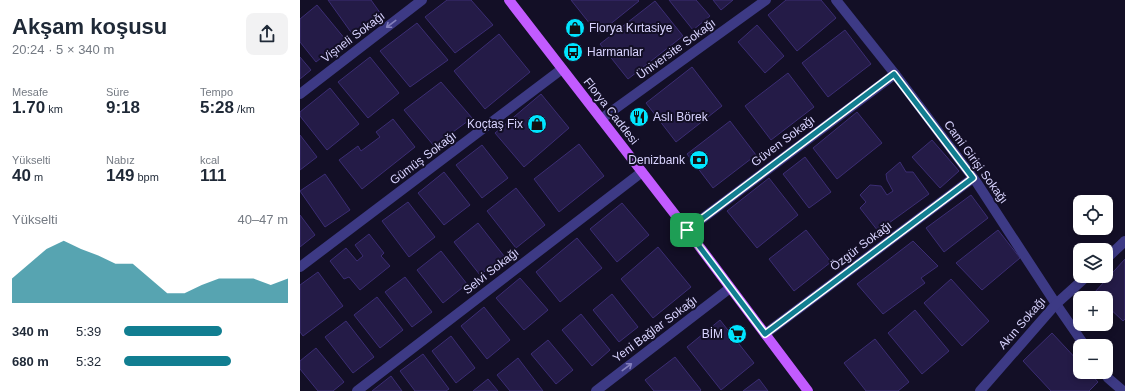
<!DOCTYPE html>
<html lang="tr">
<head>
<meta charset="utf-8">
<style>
	:root { --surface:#fff; --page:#f2f2f3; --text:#1f2937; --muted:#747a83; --accent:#117e91 }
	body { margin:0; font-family:Arial,sans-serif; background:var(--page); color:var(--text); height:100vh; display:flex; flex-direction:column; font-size:15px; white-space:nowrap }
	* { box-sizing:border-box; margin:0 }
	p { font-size:13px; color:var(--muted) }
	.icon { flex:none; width:22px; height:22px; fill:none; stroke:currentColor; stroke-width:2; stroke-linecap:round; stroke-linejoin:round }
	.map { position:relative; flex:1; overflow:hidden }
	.side { display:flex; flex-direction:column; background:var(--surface); width:300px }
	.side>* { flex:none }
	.fabs { position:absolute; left:773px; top:195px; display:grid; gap:8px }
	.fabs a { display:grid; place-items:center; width:40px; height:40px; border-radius:8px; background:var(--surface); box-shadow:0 2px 6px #0003; font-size:20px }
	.pin { position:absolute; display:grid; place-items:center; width:34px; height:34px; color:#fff; margin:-17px; border-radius:8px; box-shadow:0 2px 6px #0006 }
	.round { display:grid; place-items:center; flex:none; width:42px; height:42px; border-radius:8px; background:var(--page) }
	.headline { display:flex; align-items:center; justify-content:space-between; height:68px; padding:0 12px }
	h1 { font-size:22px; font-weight:700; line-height:30px }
	.metrics { display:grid; grid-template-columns:repeat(3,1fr); gap:6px; height:68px; padding:4px 12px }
	.metrics div { display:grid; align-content:center }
	.metrics b { font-size:17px; font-weight:700 }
	.metrics small { font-size:11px; font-weight:400 }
	.metrics p { font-size:11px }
	.chart { height:112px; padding:8px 12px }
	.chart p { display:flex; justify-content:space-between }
	.chart svg { width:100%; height:72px; margin-top:4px; fill:var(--accent); opacity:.7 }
	ul { padding:0 12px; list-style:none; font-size:13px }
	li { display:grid; grid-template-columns:64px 48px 1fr; align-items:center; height:30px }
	li i { height:10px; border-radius:5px; background:var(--accent) }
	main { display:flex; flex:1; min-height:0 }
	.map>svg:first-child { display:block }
</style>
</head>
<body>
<main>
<section class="side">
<div class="headline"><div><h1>Akşam koşusu</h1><p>20:24 · 5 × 340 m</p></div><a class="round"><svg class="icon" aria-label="share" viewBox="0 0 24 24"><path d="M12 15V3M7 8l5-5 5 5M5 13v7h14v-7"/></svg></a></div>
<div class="metrics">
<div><p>Mesafe</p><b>1.70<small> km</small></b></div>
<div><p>Süre</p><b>9:18</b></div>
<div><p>Tempo</p><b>5:28<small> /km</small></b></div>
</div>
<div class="metrics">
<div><p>Yükselti</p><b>40<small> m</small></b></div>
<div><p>Nabız</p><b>149<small> bpm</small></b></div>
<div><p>kcal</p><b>111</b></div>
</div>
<div class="chart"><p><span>Yükselti</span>40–47 m</p>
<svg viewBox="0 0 160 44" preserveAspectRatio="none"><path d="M0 44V29L10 20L20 11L30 6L40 11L50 15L60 20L70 20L80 29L90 38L100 38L110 33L120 29L130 29L140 29L150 33L160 29V44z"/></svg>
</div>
<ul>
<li><b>340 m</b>5:39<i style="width:60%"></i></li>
<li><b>680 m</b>5:32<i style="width:65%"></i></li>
</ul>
</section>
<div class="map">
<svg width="825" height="391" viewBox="0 0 825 391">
	<rect width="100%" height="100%" fill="#130f26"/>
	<g fill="#241b47" stroke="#3b2d73">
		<polygon points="28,0 71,0 81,14 53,35"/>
		<polygon points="147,0 171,0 193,25 155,53 125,17"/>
		<polygon points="271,0 338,0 339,1 298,34"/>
		<polygon points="369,0 396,0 410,16 393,30"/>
		<polygon points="413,0 433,0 421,10"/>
		<polygon points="486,0 521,0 536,18 497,51 468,15"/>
		<polygon points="355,1 383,36 328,79 300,44"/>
		<polygon points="17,5 45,39 16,62 0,42 0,19"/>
		<polygon points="117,23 148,60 110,87 80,51"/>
		<polygon points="457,25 484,56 465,73 438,42"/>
		<polygon points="545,30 571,64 528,97 502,63"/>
		<polygon points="199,34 230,72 185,109 154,71"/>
		<polygon points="0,57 11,70 0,79"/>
		<polygon points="70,57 99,93 68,118 38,82"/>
		<polygon points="392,67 422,106 376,142 346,103"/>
		<polygon points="488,73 514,107 471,140 445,106"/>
		<polygon points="141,82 172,118 134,146 104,110"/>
		<polygon points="30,88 59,124 27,150 0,116 0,112"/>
		<polygon points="241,94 269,128 224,167 195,133"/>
		<polygon points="557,112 582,143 537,179 513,148"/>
		<polygon points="93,119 115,147 62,189 39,160 58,146 61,151 80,137 76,132"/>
		<polygon points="430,121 456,155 413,188 387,154"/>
		<polygon points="0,135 17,157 0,170"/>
		<polygon points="632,140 659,171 640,188 612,157"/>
		<polygon points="279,144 304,176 259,212 234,179"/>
		<polygon points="182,145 208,178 182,198 156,165"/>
		<polygon points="505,157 531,192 509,208 483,174"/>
		<polygon points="600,162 606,172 613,172 629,194 578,231 560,208 566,202 560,195 570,185 581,186 587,195 593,191 587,180 586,174"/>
		<polygon points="144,172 170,205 144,225 118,193"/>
		<polygon points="25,174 50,210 25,227 0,191"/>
		<polygon points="469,178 498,215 457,248 427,211"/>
		<polygon points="216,188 245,225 216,248 187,211"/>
		<polygon points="671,195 688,218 644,252 626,228"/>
		<polygon points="108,202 135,237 109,257 82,221"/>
		<polygon points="322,203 349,235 317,262 290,229"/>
		<polygon points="0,215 15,235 0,247"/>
		<polygon points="178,223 204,256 180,275 154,242"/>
		<polygon points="506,230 531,262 494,291 469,259"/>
		<polygon points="698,230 720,258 682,290 656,263"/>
		<polygon points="69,234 84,253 81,256 90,266 60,290 49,277 44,279 30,261 46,248 57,261 63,256 55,245"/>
		<polygon points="277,238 302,268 260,302 236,272"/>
		<polygon points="613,241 638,266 621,278 625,283 583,314 557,284"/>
		<polygon points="358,247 391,287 353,318 321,279"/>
		<polygon points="141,251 167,284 143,303 117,270"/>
		<polygon points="825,259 825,319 823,321 806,305 806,298 799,298 794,293"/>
		<polygon points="18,272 43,306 3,336 0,332 0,285"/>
		<polygon points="105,277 132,312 112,327 85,292"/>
		<polygon points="220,278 248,310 224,330 196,298"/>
		<polygon points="651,279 689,321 662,346 624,303"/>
		<polygon points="312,294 338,327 319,342 293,310"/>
		<polygon points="77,297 103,330 80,348 54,315"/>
		<polygon points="184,307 210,340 187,359 161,326"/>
		<polygon points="615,310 649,351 622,374 588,333"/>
		<polygon points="281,314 310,350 292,366 262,330"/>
		<polygon points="420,320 454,363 421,390 387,347"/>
		<polygon points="46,321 74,357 53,373 25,337"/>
		<polygon points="752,333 780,363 780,372 789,372 798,382 789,391 751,391 723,361"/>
		<polygon points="151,336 175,368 156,383 132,351"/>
		<polygon points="575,339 609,382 598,391 566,391 544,363"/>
		<polygon points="248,340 273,370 256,384 231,354"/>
		<polygon points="16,348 44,382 33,391 18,391 0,369 0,361"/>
		<polygon points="123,354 149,389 146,391 115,391 100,371"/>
		<polygon points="375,357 401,390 400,391 354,391 345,380"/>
		<polygon points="218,358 243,391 210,391 197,375"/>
		<polygon points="91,376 102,391 72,391"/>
		<polygon points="188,379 198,391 173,391"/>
		<polygon points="459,379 468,391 443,391"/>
	</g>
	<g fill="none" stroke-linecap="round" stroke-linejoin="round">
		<g stroke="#3d3a85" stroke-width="10">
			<polyline points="536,0 595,74 677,183 756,304 785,346"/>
			<polyline points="0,94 122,0"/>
			<polyline points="301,119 466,0"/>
			<polyline points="387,230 595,74"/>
			<polyline points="806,259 825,241"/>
			<polyline points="0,267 262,69"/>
			<polyline points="465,334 673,178"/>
			<polyline points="804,372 808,378 823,391"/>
			<polyline points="57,391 342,172"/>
			<polyline points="296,391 430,288"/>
			<polyline points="680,391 756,304 787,276"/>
		</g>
		<polyline stroke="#c25bff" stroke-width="10" points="209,0 387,230 508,391"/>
	</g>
	<defs><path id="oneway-shaft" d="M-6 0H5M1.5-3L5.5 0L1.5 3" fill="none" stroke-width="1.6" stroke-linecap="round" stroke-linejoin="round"/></defs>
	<g stroke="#837fbc">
		<use href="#oneway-shaft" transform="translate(91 24) rotate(143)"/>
		<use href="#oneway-shaft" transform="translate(327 367) rotate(-37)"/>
	</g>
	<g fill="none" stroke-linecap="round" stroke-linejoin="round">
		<g stroke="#fff" stroke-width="8">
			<polygon id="route" points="594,74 673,178 465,334 387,230"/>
		</g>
		<use href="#route" stroke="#117e91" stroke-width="5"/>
	</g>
	<defs>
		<g id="shop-disc" transform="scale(1)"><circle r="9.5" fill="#00e5ff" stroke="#130f26"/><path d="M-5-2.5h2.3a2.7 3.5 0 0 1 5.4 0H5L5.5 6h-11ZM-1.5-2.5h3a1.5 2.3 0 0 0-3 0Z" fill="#111"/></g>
		<g id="bus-disc" transform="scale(1)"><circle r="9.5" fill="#00e5ff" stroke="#130f26"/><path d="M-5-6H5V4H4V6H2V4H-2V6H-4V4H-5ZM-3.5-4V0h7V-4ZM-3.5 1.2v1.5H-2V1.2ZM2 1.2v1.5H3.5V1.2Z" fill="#111"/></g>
		<g id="restaurant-disc" transform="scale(1)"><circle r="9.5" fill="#00e5ff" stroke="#130f26"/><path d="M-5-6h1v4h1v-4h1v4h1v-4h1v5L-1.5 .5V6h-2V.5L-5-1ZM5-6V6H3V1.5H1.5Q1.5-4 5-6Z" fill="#111"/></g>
		<g id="bank-disc" transform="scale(1)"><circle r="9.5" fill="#00e5ff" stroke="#130f26"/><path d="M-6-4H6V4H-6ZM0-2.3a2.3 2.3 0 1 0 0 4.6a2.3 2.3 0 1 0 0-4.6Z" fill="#111"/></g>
		<g id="supermarket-disc" transform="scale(1)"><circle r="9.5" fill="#00e5ff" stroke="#130f26"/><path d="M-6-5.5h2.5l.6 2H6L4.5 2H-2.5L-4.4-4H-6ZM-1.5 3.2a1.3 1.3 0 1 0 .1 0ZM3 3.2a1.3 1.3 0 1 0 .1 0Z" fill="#111"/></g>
	</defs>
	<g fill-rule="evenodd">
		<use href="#shop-disc" x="275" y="28"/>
		<use href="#bus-disc" x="273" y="52"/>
		<use href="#restaurant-disc" x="339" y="117"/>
		<use href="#shop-disc" x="237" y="124"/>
		<use href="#bank-disc" x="399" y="160"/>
		<use href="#supermarket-disc" x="437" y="334"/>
	</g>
	<g text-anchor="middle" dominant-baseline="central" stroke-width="4" stroke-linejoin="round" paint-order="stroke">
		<g font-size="12" fill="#d9d4ff" stroke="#130f26" text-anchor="start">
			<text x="289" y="28">Florya Kırtasiye</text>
			<text x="287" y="52">Harmanlar</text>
			<text x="353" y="117">Aslı Börek</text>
			<text x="223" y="124" text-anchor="end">Koçtaş Fix</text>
			<text x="385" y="160" text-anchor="end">Denizbank</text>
			<text x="423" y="334" text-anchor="end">BİM</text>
		</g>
		<g font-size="12" fill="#d9d4ff" stroke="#130f26">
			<text transform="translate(53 37) rotate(-37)">Vişneli Sokağı</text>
			<text transform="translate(376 49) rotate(-36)">Üniversite Sokağı</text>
			<text transform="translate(311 111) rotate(52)">Florya Caddesi</text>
			<text transform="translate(483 141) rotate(-37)">Güven Sokağı</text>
			<text transform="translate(123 158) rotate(-37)">Gümüş Sokağı</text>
			<text transform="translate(676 162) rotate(54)">Cami Girişi Sokağı</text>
			<text transform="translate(561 246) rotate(-37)">Özgür Sokağı</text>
			<text transform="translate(191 271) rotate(-38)">Selvi Sokağı</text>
			<text transform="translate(722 323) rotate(-49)">Akın Sokağı</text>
			<text transform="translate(355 329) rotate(-37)">Yeni Bağlar Sokağı</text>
		</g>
	</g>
</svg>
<div class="fabs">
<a><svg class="icon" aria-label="locate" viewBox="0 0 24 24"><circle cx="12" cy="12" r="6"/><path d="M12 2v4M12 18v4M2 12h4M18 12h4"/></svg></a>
<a><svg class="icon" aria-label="layers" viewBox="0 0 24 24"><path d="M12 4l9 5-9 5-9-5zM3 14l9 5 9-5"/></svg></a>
<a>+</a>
<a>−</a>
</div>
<div class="pin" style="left:387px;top:230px;background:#1e9e55"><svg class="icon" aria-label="arrive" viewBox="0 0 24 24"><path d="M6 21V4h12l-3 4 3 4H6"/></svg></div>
</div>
</main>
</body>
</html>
